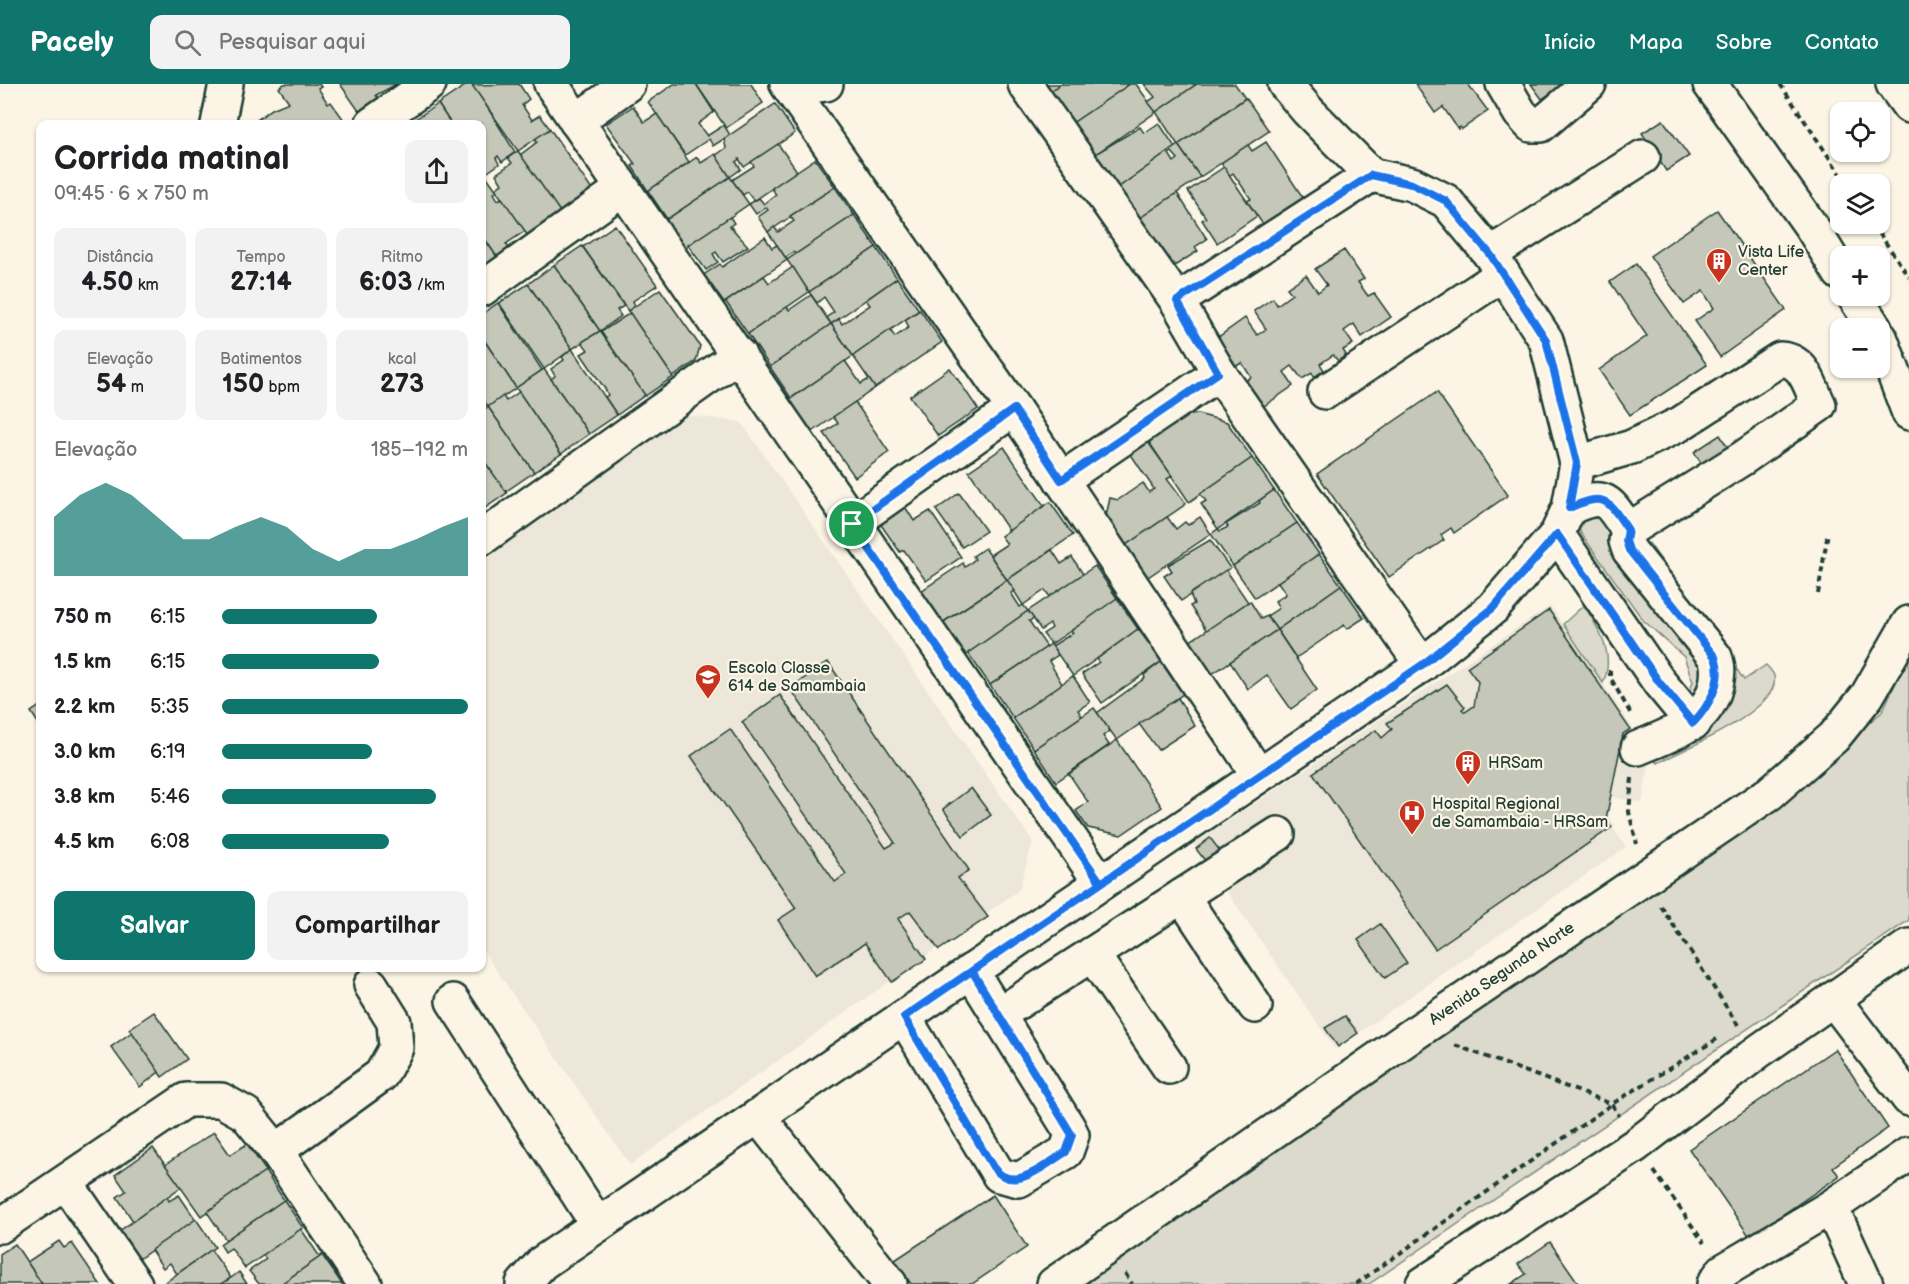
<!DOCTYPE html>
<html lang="pt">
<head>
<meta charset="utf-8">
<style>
	:root { --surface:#fff; --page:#f2f2f2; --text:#202124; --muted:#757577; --accent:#0f766e }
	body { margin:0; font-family:"Balsamiq Sans",sans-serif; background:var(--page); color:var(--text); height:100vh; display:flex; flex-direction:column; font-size:22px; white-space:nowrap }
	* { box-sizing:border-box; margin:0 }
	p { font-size:20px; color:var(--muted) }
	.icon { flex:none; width:33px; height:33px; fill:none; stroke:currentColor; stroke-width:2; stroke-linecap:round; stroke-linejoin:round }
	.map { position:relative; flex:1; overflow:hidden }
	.details { position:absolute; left:36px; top:36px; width:450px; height:852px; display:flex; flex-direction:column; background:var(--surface); border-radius:12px; box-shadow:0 2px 4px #0004 }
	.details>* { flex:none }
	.tools { position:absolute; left:1830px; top:18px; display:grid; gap:12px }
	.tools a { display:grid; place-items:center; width:60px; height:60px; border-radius:12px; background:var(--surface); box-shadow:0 2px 4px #0004; font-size:30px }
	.pin { position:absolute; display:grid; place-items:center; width:51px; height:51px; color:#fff; margin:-26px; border:3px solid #fff; border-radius:50%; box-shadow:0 2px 6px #0007 }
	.round { display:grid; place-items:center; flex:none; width:63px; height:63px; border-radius:12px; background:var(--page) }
	.headline { display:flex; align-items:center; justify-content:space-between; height:102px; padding:0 18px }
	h1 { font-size:33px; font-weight:800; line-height:45px }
	.figures { display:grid; grid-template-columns:repeat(3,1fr); gap:9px; height:102px; padding:6px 18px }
	.figures div { display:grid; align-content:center; border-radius:12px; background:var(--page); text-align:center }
	.figures b { font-size:26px; font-weight:800 }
	.figures small { font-size:16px; font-weight:400 }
	.figures p { font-size:16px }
	.chart { height:168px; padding:12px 18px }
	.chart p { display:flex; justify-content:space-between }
	.chart svg { width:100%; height:108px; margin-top:6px; fill:var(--accent); opacity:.7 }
	.primary-button { display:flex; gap:12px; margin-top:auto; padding:12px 18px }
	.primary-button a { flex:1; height:69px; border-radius:12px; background:var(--accent); color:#fff; font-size:24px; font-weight:800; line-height:69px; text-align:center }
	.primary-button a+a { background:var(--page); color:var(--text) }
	ul { padding:0 18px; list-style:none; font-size:20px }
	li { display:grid; grid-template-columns:96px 72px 1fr; align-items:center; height:45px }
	li i { height:15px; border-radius:8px; background:var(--accent) }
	header { display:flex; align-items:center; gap:36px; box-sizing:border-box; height:84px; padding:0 30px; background:var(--accent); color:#fff }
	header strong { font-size:28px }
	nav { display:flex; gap:33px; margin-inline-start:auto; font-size:21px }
	.search { width:420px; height:54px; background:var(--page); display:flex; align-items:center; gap:15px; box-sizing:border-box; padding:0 21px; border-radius:12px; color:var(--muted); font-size:22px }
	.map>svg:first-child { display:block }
</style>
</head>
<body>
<header>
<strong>Pacely</strong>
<div class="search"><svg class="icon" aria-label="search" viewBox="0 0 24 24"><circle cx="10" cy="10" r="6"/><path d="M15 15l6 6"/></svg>Pesquisar aqui</div>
<nav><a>Início</a><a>Mapa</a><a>Sobre</a><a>Contato</a></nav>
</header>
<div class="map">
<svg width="1909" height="1200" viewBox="0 0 1909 1200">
	<rect width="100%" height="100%" fill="#fcf5e5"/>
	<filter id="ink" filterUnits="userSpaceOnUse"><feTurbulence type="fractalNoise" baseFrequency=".0167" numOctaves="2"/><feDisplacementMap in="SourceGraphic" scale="12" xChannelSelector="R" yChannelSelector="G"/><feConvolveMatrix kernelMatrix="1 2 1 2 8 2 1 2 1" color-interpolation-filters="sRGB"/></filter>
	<g filter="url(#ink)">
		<g fill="#ece7d8">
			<polygon points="686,331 741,338 1033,758 1019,806 630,1081 482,865 482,474"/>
			<polygon points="1550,522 1632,643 1623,647 1620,668 1650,674 1642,719 1612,713 1608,733 1615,741 1612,743 1626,763 1335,965 1194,760"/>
		</g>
		<g fill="#dcdacc" stroke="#7e8c80" stroke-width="1.5">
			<polygon points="1599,431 1610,440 1608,457 1692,559 1700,575 1707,607 1684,620 1693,598 1684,573 1643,536 1580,448 1579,442 1583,435"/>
			<path d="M1649,459L1744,596L1766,581C1769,584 1773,588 1774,592C1783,625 1682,666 1658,679L1650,672L1721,608L1645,462Z"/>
			<path d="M1584,521C1598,544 1616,570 1603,599L1563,540Z"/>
			<polygon points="1909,571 1909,836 1369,1200 1074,1200 1702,775 1882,628"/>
		</g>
		<g fill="#c5c7b9" stroke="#1f3d34" stroke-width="1.5" fill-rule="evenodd">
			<polygon points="284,0 319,0 321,3 318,4 328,20 331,18 344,36 338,40 260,40 257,36 272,25 289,18 279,4"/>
			<polygon points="340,0 397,0 376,11 378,14 359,27"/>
			<polygon points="468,0 473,0 515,68 502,78 498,72 496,74 499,80 485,90 482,84 482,40 451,40 438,20"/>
			<polygon points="519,0 529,15 522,21 532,36 540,31 550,45 518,67 472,1"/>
			<polygon points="674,0 696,0 714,28 698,40 707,52 724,41 730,51 713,62 709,55 685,71 648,18"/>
			<polygon points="696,0 751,0 763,19 726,44"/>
			<polygon points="1039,0 1061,0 1046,10"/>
			<polygon points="1061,0 1130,0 1073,39 1051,7"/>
			<polygon points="1130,0 1136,0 1156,28 1090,74 1068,42"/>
			<polygon points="1144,0 1197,0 1156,28 1148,18 1155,13"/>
			<polygon points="1197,0 1235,0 1245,14 1178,61 1156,28"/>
			<polygon points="1415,0 1468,0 1488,27 1462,45 1460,43 1458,45 1443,23 1435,29"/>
			<polygon points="1531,0 1564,0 1542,15"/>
			<polygon points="1246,14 1269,47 1200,93 1178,61"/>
			<polygon points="438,20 451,40 408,40"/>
			<polygon points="775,20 795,49 744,83 739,75 736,78 741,85 730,93 715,72 726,64 724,55"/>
			<polygon points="633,22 644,38 657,30 689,78 648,107 632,82 635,80 606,40"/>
			<polygon points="1663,36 1689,72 1666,87 1642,49"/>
			<polygon points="1159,39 1175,63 1115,106 1087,75 1140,43 1144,49"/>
			<polygon points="550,45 594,109 563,133 520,71 537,58 535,55"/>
			<polygon points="1266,58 1304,115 1264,142 1247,117 1251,115 1233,89 1229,92 1221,79 1248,61 1252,67"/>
			<polygon points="778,60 797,87 754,117 747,108 743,111 732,96 754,82 751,78"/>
			<path d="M1178,61L1200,93L1136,137L1115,106ZM1172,68L1178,75L1174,78L1169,70Z"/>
			<polygon points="518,67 563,132 530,155 495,105 502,100 496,90 512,79 508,74"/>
			<polygon points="715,70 730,93 667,135 648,107 697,73 701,79"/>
			<polygon points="815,75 835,103 768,148 758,133 768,126 766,123 756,130 749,120 759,114 764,120 776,111 772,104"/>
			<polygon points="1224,83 1257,132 1217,159 1202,136 1206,134 1188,107"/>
			<polygon points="485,90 497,107 494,109 498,116 502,114 525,147 506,160 511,167 499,176 482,151 482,92"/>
			<polygon points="730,93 749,120 685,164 666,136"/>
			<polygon points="835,103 854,131 796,170 794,168 786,173 787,176 768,148 774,143 778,148 794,137 790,132"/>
			<polygon points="1177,109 1207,155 1195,163 1198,167 1173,183 1140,134"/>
			<polygon points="1717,126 1786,226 1720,273 1695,237 1714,224 1703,207 1684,220 1650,172"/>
			<polygon points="854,131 876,163 809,208 787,176"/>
			<polygon points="730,133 734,139 730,142 748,162 723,178 716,168 713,170 718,178 706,186 688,161"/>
			<polygon points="615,141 657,201 633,217 635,222 628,227 583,163"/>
			<polygon points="482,151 499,176 482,189"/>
			<polygon points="765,153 772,164 777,161 787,176 721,221 702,192 720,180 722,183"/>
			<polygon points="582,162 624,222 617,226 621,232 600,247 554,181"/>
			<polygon points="876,163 897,194 831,240 827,233 834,228 824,213 817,219 809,208"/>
			<polygon points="1344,166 1364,195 1358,198 1368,212 1374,209 1391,233 1362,253 1354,240 1344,247 1353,260 1343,266 1346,271 1338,277 1333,271 1320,280 1324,286 1314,293 1312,289 1302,295 1292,282 1284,288 1293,302 1264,322 1246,297 1251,293 1242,279 1236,282 1217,254 1245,234 1257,251 1266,245 1254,227 1273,214 1277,221 1292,210 1287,204 1306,191 1318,208 1327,201 1315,185"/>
			<polygon points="1636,180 1707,281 1630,331 1599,286 1647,252 1610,198"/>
			<polygon points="554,181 600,247 572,265 528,200"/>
			<polygon points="793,183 809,208 748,250 726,218 764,192 769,199"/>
			<polygon points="897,194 919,226 853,272 831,240 839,235 842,240 870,221 866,216"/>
			<polygon points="528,200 572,265 544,285 499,219"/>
			<polygon points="660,205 700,262 696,277 673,293 628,227"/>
			<polygon points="811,211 831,240 770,283 748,250 787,223 789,226"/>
			<polygon points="498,219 542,286 516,304 482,253 482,230"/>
			<polygon points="920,226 942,258 875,304 853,272 890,246 895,253 909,243 905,236"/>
			<polygon points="630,229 673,293 645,312 601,248"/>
			<polygon points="831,240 853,272 791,314 770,283"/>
			<polygon points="600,247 645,311 617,331 605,313 608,311 605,305 581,270 588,266 582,258"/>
			<polygon points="482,253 516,304 488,323 482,314"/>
			<polygon points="572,265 617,331 589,350 551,295 555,292 551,285 564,276 562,273"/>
			<polygon points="845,277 861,300 869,295 875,304 811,349 789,316"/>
			<polygon points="950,284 978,325 938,352 910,312"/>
			<polygon points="544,285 589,350 561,370 516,304"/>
			<polygon points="519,308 561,370 534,388 488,323 503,312 506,317"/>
			<polygon points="1437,308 1508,411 1454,449 1451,444 1441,451 1444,456 1389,493 1317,390"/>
			<polygon points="482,314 488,323 482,327"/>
			<polygon points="855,318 889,368 855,393 824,349 838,339 833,333"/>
			<polygon points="488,323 534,388 505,408 482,374 482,327"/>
			<polygon points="1187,330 1198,330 1227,338 1252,374 1189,418 1143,349 1155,343 1160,349"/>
			<polygon points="1720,351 1729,365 1703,382 1694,368"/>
			<polygon points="1148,358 1172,392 1167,395 1186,420 1126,461 1106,432 1110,414 1118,416 1143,399 1149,408 1154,405 1130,369"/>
			<polygon points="1004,363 1045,423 1009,447 969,387"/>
			<polygon points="482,374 507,409 482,426"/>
			<polygon points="1252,374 1274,406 1218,445 1201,420 1206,417 1200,410"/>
			<polygon points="1274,406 1297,439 1233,482 1211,450 1218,445 1220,447 1228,443 1226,440 1260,419 1259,417"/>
			<polygon points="959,409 986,447 962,463 936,426"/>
			<polygon points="1050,418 1073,451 1007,496 990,471 1007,460 1001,452"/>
			<polygon points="904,421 914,437 930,427 961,473 926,497 904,466 900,468 879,438"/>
			<polygon points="1167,433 1176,445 1185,438 1188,441 1200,433 1211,450 1148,493 1126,461"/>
			<polygon points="1297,439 1319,470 1255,514 1233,482"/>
			<polygon points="1210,456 1230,484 1181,517 1164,492 1172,487 1168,481"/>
			<polygon points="985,464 1007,496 942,539 921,507 963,479 965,483 975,475 973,472"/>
			<polygon points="1052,466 1061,480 1072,473 1083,490 1050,513 1045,506 1023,521 1007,496"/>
			<polygon points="1319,470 1341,501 1277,546 1267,532 1279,524 1275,517 1286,510 1278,498"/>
			<polygon points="1095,482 1117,514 1115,517 1051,560 1043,550 1052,544 1050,540 1041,546 1028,527"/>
			<polygon points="1226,486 1248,518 1207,547 1190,522 1194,520 1190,510"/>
			<polygon points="1007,496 1015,507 1011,509 1020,523 1023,521 1028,527 965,572 942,539"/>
			<polygon points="1341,501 1364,534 1347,545 1344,541 1296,574 1277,546"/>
			<polygon points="1117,514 1138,545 1073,592 1052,562 1073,549 1071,547"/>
			<polygon points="1250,517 1261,535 1267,532 1277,546 1212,590 1189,558"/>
			<polygon points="1549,526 1630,645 1623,650 1606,735 1612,743 1435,865 1313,689 1376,646 1382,654 1392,645 1387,639 1447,600 1465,623 1462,625 1465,628 1474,622 1478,598 1467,583"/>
			<polygon points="1028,527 1034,535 1029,537 1047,563 990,601 968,569"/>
			<polygon points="1138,545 1162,577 1102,619 1082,590 1099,578 1097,575"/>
			<polygon points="1277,546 1317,606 1291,625 1267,591 1248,605 1230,578"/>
			<polygon points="1051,560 1058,571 1049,577 1062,600 1013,634 990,601"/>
			<polygon points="828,578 969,786 958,794 988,833 939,866 910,827 898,835 926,875 892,898 865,859 815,892 778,836 796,824 691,672 730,645 835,798 846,790 742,638 780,611 886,764 895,759 790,604"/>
			<polygon points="1161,578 1183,610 1117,656 1097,629 1145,594 1144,591"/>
			<polygon points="1073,592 1090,618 1078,626 1082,632 1034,665 1013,634"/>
			<polygon points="1178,614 1195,642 1158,666 1139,640"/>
			<polygon points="40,622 40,642 31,628"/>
			<polygon points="1094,624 1110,647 1103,652 1109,661 1056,698 1034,665"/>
			<polygon points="1117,656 1162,723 1121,751 1088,744 1076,727 1088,718 1069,690"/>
			<polygon points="971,704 991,731 963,752 943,725"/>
			<polygon points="1210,754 1221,768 1207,779 1196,765"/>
			<polygon points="1380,840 1407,879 1385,894 1358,856"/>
			<polygon points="154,928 187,975 162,993 129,945"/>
			<polygon points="1345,932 1358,949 1338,963 1325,944"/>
			<polygon points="132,948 159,988 140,1003 111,963"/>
			<polygon points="1835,965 1888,1044 1833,1083 1839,1092 1750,1153 1689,1065"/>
			<polygon points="214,1048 230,1071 247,1060 266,1087 201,1132 165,1081"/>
			<polygon points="153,1064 181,1103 133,1137 117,1113 126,1107 115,1091"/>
			<polygon points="265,1087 284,1116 226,1156 207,1128"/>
			<polygon points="179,1111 196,1136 137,1176 118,1148 167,1113 169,1117"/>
			<polygon points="993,1111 1027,1163 972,1200 911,1200 895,1176"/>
			<polygon points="284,1116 303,1144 245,1184 231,1164 225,1168 220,1160"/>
			<polygon points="196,1135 215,1163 177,1190 170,1179 163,1184 151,1166"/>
			<polygon points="301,1145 320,1173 281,1200 259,1200 249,1187 266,1175 263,1171"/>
			<polygon points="59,1157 64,1164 72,1159 100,1200 42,1200 27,1178"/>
			<polygon points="1550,1158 1579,1200 1511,1200 1526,1190 1518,1180"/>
			<polygon points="15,1160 27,1178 42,1200 0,1200 0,1170"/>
			<polygon points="211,1166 231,1194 221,1200 163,1200"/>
			<polygon points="322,1171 342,1200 281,1200 320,1173"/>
			<polygon points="239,1188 247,1200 221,1200 231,1194"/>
		</g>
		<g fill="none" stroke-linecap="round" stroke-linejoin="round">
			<g stroke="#1f3d34" stroke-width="38">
				<g id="minor">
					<polyline points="787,0 1014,325 1258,690"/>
					<polyline points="1025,0 1177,217 1219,289 1422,581"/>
					<polyline points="1503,0 1520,29 1531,41 1541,41 1589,0"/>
					<polyline points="791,5 826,0"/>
					<polyline points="576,37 628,0"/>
					<polyline points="218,40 226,0"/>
					<polyline points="372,40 429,0"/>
					<polyline points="1490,170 1643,73"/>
					<polyline points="482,205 622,105"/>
					<polyline points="1177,217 1371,91"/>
					<polyline points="1325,308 1503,190"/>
					<polyline points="1061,396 1219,289"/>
					<path d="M1569,424C1606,408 1607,415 1628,446L1743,374L1819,321C1809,301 1805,276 1780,275L1680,340L1632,363L1577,379"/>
					<polyline points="852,439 1014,325"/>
					<path d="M1628,446L1626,457L1629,466L1715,573C1719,583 1718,591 1716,601C1707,640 1671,650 1638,664"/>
					<polyline points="1557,450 1659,598 1693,639"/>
					<polyline points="482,454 739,271"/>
					<polyline points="1101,799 1422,581 1493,524 1557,450 1569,424 1577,379 1546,256 1490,170 1446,117 1412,100 1371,91 1308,27 1285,0"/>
					<polyline points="1182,812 1255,922"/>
					<polyline points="1092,870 1169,983"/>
					<polyline points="1833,915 1909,1015"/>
					<polyline points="453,917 598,1141"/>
					<polyline points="998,931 1278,750"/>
					<polyline points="904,933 999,1091 1019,1096 1066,1068 1072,1051 1068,1043 971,887"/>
					<polyline points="758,1032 890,1200"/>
					<polyline points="276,1067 381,991 396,964 394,938 371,901"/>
					<polyline points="66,1099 135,1200"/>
					<polyline points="1831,1123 1866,1200"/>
					<polyline points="0,1142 186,1016 221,1016 246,1030 276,1067 365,1200"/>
					<polyline points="523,1200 542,1179 1101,799 551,0"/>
					<polyline points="1714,1200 1723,1187 1831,1123 1909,1070"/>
				</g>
			</g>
			<g stroke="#1f3d34" stroke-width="38">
				<g id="major">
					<polyline points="1710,0 1813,145 1840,189"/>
					<polyline points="1893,0 1909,22"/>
					<polyline points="1854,212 1875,244"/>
					<polyline points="1880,253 1909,329"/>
					<polyline points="1054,1200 1415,949 1770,709 1834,653 1867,612 1909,539"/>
					<polyline points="1423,1200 1636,1061 1759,967 1909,862"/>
				</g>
			</g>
			<g stroke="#1f3d34" stroke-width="4" stroke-dasharray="6 4.5" stroke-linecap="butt">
				<polyline points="1780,0 1847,100"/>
				<polyline points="1873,140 1909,193"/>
				<polyline points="1818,510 1828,448"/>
				<polyline points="1610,586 1610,593 1632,632"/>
				<polyline points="1632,694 1629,728 1637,760"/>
				<polyline points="1661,822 1738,941"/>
				<polyline points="1455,961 1612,1020 1619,1032"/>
				<polyline points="1654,1087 1704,1159"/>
				<polyline points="1125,1189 1132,1200"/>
				<polyline points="1356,1200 1612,1020 1717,955"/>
			</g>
			<use href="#minor" stroke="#fcf5e5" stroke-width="33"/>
			<use href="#major" stroke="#fcf5e5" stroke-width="33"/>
		</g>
	</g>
	<g fill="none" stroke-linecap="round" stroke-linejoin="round" filter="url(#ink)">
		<g stroke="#fff" stroke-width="12">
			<path id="route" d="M852,440L1101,799L972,887L1072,1051L1066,1068C1044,1081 1013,1111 993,1083L904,933L1422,581L1493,524L1557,450L1659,598L1693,639C1709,622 1724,597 1715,573L1629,466L1626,457L1628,446C1607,415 1606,408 1569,424L1577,379L1546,256L1490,170L1446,117L1412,100L1371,91L1177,217L1218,289L1061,396L1014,325L852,440"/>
		</g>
		<use href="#route" stroke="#1a73e8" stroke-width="8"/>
	</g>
	<defs>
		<g id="building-pin" transform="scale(1.35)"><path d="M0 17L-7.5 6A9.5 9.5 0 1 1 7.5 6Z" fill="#c8321e" stroke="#fcf5e5"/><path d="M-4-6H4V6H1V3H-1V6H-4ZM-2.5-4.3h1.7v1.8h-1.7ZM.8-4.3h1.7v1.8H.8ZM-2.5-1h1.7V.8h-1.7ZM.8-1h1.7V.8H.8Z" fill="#fff"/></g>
		<g id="school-pin" transform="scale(1.35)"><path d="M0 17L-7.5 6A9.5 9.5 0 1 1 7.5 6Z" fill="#c8321e" stroke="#fcf5e5"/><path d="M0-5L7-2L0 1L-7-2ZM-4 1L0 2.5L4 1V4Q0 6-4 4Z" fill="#fff"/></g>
		<g id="hospital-pin" transform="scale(1.35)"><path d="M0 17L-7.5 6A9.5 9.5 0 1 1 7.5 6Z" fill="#c8321e" stroke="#fcf5e5"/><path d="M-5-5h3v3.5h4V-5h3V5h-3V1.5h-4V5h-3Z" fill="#fff"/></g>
	</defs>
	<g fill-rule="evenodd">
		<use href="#building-pin" x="1719" y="177"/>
		<use href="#school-pin" x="708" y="593"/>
		<use href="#building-pin" x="1468" y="679"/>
		<use href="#hospital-pin" x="1412" y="729"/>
	</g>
	<g text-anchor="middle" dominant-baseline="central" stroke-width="4.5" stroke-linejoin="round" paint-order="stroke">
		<g font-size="16" fill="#1f3d34" stroke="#fcf5e5" text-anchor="start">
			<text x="1738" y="168">Vista Life<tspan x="1738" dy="18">Center</tspan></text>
			<text x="728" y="584">Escola Classe<tspan x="728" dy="18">614 de Samambaia</tspan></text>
			<text x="1488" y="679">HRSam</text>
			<text x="1432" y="720">Hospital Regional<tspan x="1432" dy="18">de Samambaia - HRSam</tspan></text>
		</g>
		<g font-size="16" fill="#1f3d34" stroke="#fcf5e5">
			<text transform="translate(1502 890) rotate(-34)">Avenida Segunda Norte</text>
		</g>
	</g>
</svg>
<div class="tools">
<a><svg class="icon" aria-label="locate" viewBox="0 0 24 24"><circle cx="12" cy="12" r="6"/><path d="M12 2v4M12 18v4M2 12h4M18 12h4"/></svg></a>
<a><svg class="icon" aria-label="layers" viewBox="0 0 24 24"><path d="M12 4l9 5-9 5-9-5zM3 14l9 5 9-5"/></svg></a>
<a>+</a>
<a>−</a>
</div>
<div class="pin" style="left:852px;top:440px;background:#1e9e55"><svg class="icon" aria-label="arrive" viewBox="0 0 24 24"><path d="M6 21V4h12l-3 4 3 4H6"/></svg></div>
<section class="details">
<div class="headline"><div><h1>Corrida matinal</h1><p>09:45 · 6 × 750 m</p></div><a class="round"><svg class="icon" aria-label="share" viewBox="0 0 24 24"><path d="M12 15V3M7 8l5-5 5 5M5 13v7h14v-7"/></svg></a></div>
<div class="figures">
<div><p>Distância</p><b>4.50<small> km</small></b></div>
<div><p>Tempo</p><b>27:14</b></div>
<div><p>Ritmo</p><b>6:03<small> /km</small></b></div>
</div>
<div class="figures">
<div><p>Elevação</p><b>54<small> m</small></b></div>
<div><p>Batimentos</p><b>150<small> bpm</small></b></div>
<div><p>kcal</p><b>273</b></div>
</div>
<div class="chart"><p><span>Elevação</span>185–192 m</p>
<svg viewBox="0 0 160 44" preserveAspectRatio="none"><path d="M0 44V20L10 11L20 6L30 11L40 20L50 29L60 29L70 24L80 20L90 24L100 33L110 38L120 33L130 33L140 29L150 24L160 20V44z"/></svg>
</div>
<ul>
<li><b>750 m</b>6:15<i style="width:63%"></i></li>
<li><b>1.5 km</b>6:15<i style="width:64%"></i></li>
<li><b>2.2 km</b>5:35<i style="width:100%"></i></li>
<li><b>3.0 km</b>6:19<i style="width:61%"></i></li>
<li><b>3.8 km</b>5:46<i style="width:87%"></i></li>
<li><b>4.5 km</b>6:08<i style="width:68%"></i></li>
</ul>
<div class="primary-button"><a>Salvar</a><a>Compartilhar</a></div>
</section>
</div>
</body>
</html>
